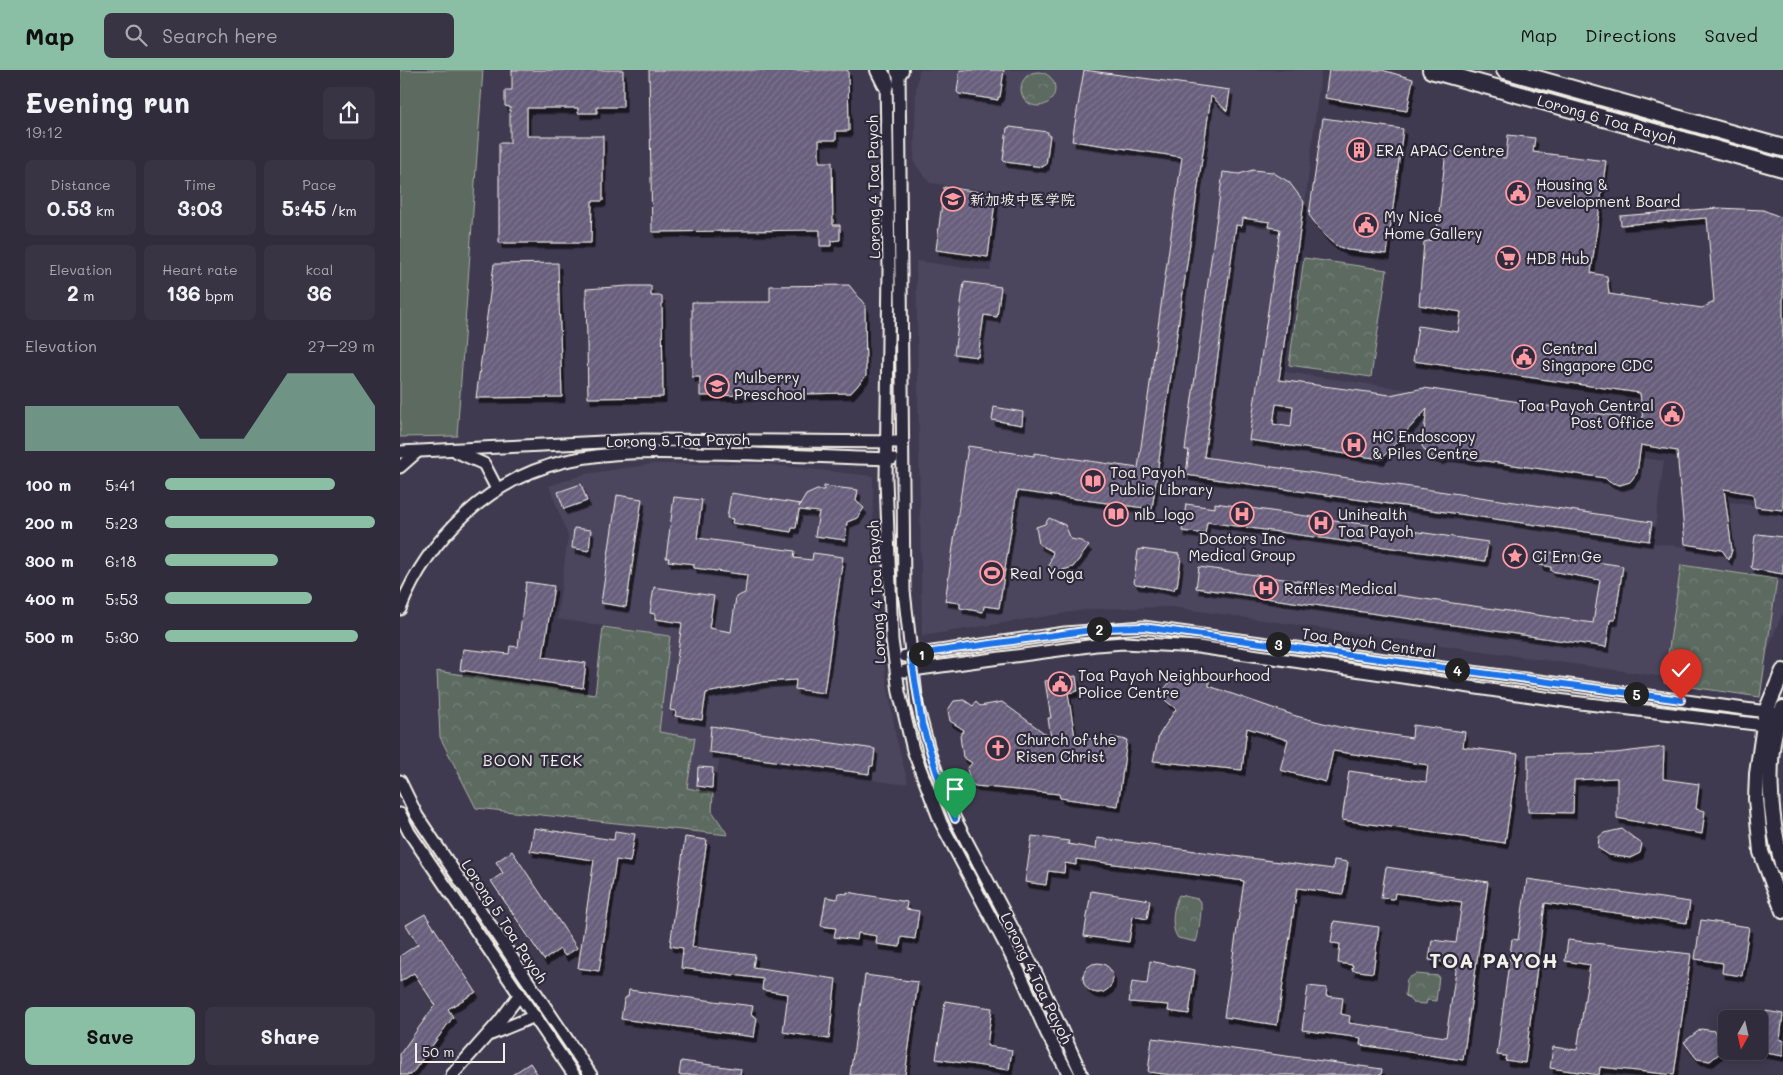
<!DOCTYPE html>
<html lang="en">
<head>
<meta charset="utf-8">
<style>
	:root { --surface:#302c3c; --page:#383443; --text:#f1f3f6; --muted:#a8a7af; --line:#4b4856; --accent:#8abfa5 }
	body { margin:0; font-family:Mali,"LXGW WenKai TC",sans-serif; background:var(--page); color:var(--text); height:100vh; display:flex; flex-direction:column; font-size:19px; white-space:nowrap }
	* { box-sizing:border-box; margin:0 }
	p { font-size:16px; color:var(--muted) }
	.icon { flex:none; width:28px; height:28px; fill:none; stroke:currentColor; stroke-width:2; stroke-linecap:round; stroke-linejoin:round }
	.map { position:relative; flex:1; overflow:hidden }
	.side { display:flex; flex-direction:column; background:var(--surface); width:400px }
	.side>* { flex:none }
	.needle { width:32px; rotate:188deg }
	.controls { position:absolute; left:1318px; top:940px; display:grid; gap:10px }
	.controls a { display:grid; place-items:center; width:50px; height:50px; border-radius:8px; background:var(--surface); box-shadow:0 2px 12px #0003,0 0 0 1px var(--line); font-size:25px }
	.scale { position:absolute; left:15px; bottom:12px; width:90px; box-sizing:border-box; padding-left:5px; border:2px solid #f4f1e8; border-top:0; font-size:14px; line-height:18px; white-space:nowrap; color:#f4f1e8; -webkit-text-stroke:4px #2f2a3d; paint-order:stroke }
	.pin { position:absolute; display:grid; place-items:center; width:42px; height:42px; color:#fff; margin:-51px -21px; border-radius:50% 50% 50% 0; rotate:-45deg; box-shadow:0 0 5px #0007 }
	.pin .icon { rotate:45deg }
	.km { position:absolute; width:25px; height:25px; margin:-12px; border-radius:50%; background:#222; color:#fff; font-size:14px; line-height:25px; text-align:center }
	.round { display:grid; place-items:center; flex:none; width:52px; height:52px; border-radius:8px; background:var(--page) }
	.headline { display:flex; align-items:center; justify-content:space-between; height:85px; padding:0 25px }
	h1 { font-size:28px; font-weight:700; line-height:38px }
	.metrics { display:grid; grid-template-columns:repeat(3,1fr); gap:8px; height:85px; padding:5px 25px }
	.metrics div { display:grid; align-content:center; border-radius:8px; background:var(--page); text-align:center }
	.metrics b { font-size:21px; font-weight:700 }
	.metrics small { font-size:14px; font-weight:400 }
	.metrics p { font-size:14px }
	.chart { height:140px; padding:10px 25px }
	.chart p { display:flex; justify-content:space-between }
	.chart svg { width:100%; height:90px; margin-top:5px; fill:var(--accent); opacity:.7 }
	.action { display:flex; gap:10px; margin-top:auto; padding:10px 25px }
	.action a { flex:1; height:58px; border-radius:8px; background:var(--accent); color:#111; font-size:20px; font-weight:700; line-height:58px; text-align:center }
	.action a+a { background:var(--page); color:var(--text) }
	ul { padding:0 25px; list-style:none; font-size:16px }
	li { display:grid; grid-template-columns:80px 60px 1fr; align-items:center; height:38px }
	li i { height:12px; border-radius:6px; background:var(--accent) }
	header { display:flex; align-items:center; gap:30px; box-sizing:border-box; height:70px; padding:0 25px; background:var(--accent); color:#111 }
	header strong { font-size:24px }
	nav { display:flex; gap:28px; margin-inline-start:auto; font-size:18px }
	.search { width:350px; height:45px; background:var(--page); display:flex; align-items:center; gap:12px; box-sizing:border-box; padding:0 18px; border-radius:8px; color:var(--muted); font-size:19px }
	main { display:flex; flex:1; min-height:0 }
	.map>svg:first-child { display:block }
</style>
</head>
<body>
<header>
<strong>Map</strong>
<div class="search"><svg class="icon" aria-label="search" viewBox="0 0 24 24"><circle cx="10" cy="10" r="6"/><path d="M15 15l6 6"/></svg>Search here</div>
<nav><a>Map</a><a>Directions</a><a>Saved</a></nav>
</header>
<main>
<section class="side">
<div class="headline"><div><h1>Evening run</h1><p>19:12</p></div><a class="round"><svg class="icon" aria-label="share" viewBox="0 0 24 24"><path d="M12 15V3M7 8l5-5 5 5M5 13v7h14v-7"/></svg></a></div>
<div class="metrics">
<div><p>Distance</p><b>0.53<small> km</small></b></div>
<div><p>Time</p><b>3:03</b></div>
<div><p>Pace</p><b>5:45<small> /km</small></b></div>
</div>
<div class="metrics">
<div><p>Elevation</p><b>2<small> m</small></b></div>
<div><p>Heart rate</p><b>136<small> bpm</small></b></div>
<div><p>kcal</p><b>36</b></div>
</div>
<div class="chart"><p><span>Elevation</span>27–29 m</p>
<svg viewBox="0 0 160 44" preserveAspectRatio="none"><path d="M0 44V22L10 22L20 22L30 22L40 22L50 22L60 22L70 22L80 38L90 38L100 38L110 22L120 6L130 6L140 6L150 6L160 22V44z"/></svg>
</div>
<ul>
<li><b>100 m</b>5:41<i style="width:81%"></i></li>
<li><b>200 m</b>5:23<i style="width:100%"></i></li>
<li><b>300 m</b>6:18<i style="width:54%"></i></li>
<li><b>400 m</b>5:53<i style="width:70%"></i></li>
<li><b>500 m</b>5:30<i style="width:92%"></i></li>
</ul>
<div class="action"><a>Save</a><a>Share</a></div>
</section>
<div class="map">
<svg width="1383" height="1005" viewBox="0 0 1383 1005">
	<defs>
		<pattern id="park-crowns" width="20" height="18" patternUnits="userSpaceOnUse" patternTransform="scale(1.25)"><rect width="20" height="18" fill="#5c6a61"/><path d="M2 6a3 3 0 1 1 6 0M12 15a3 3 0 1 1 6 0" fill="none" stroke="#748078"/></pattern>
		<pattern id="building-hatch" width="6" height="6" patternUnits="userSpaceOnUse" patternTransform="scale(1.25)"><rect width="6" height="6" fill="#685e7c"/><path d="M-1 1l2-2M0 6l6-6M5 7l2-2" fill="none" stroke="#7e768f"/></pattern>
		<filter id="shadow"><feDropShadow dx="3" dy="5.5" stdDeviation="0" flood-color="#0009"/></filter>
	</defs>
	<rect width="100%" height="100%" fill="#403a50"/>
	<filter id="ink" filterUnits="userSpaceOnUse"><feTurbulence type="fractalNoise" baseFrequency=".02" numOctaves="2"/><feDisplacementMap in="SourceGraphic" scale="10" xChannelSelector="R" yChannelSelector="G"/><feConvolveMatrix kernelMatrix="1 2 1 2 8 2 1 2 1" color-interpolation-filters="sRGB"/></filter>
	<g filter="url(#ink)">
		<g fill="#4c455d">
			<polygon points="519,0 921,0 885,302 1241,353 1236,387 1264,391 1253,473 1322,482 1330,432 1383,439 1383,542 1358,604 1336,617 771,537 691,539 522,566 516,191 590,201 601,129 596,122 530,113 514,93 516,20"/>
			<polygon points="252,394 364,394 473,406 474,534 496,667 508,713 499,714 320,688 313,723 287,719 259,662 270,566 157,549 168,466 149,416 185,404"/>
		</g>
		<polygon fill="#5c6a61" stroke="#a8aea4" points="0,0 83,0 57,366 0,367"/>
		<g fill="url(#park-crowns)" stroke="#a8aea4">
			<circle cx="638" cy="19" r="17"/>
			<polygon points="904,188 987,200 971,307 889,295"/>
			<polygon points="1281,495 1377,509 1360,627 1264,613"/>
			<polygon points="203,557 270,566 259,662 295,668 287,718 313,723 312,741 328,765 76,738 40,667 37,601 195,625"/>
			<path d="M779,825L798,829L801,833C802,839 798,869 796,872L778,868C770,858 773,836 779,825Z"/>
			<polygon points="1016,904 1039,906 1036,931 1027,930 1026,934 1013,933 1005,925 1007,909"/>
		</g>
		<g fill="url(#building-hatch)" stroke="#f4f1e8" fill-rule="evenodd" filter="url(#shadow)">
			<polygon points="112,0 223,0 223,37 197,37 197,43 178,43 178,38 127,38 127,66 203,66 203,131 192,131 191,173 99,173 99,73 110,73 110,37 105,36 105,20 112,20"/>
			<polygon points="249,0 448,0 449,61 436,61 436,70 419,70 419,92 432,92 433,155 440,155 440,170 431,171 431,176 420,176 420,160 252,162"/>
			<polygon points="560,0 604,0 600,27 598,27 598,30 559,24 557,22"/>
			<polygon points="684,0 830,20 827,41 811,26 752,439 617,421 599,538 584,536 583,542 560,538 560,533 545,531 568,376 634,386 634,383 738,398 782,87 672,71"/>
			<polygon points="929,0 982,0 1013,9 1007,41 925,28"/>
			<polygon points="923,48 1003,59 987,184 947,180 935,175 925,166 909,145"/>
			<polygon points="610,57 648,62 648,65 650,65 646,95 644,95 643,97 605,92 603,90 607,58"/>
			<path d="M1108,65L1135,68L1133,82L1206,91L1191,203L1207,206L1209,224L1302,238L1314,232L1307,148L1221,155L1220,146L1318,138L1363,140L1383,148V440L1355,437L1353,424L1324,419L1332,480L1329,490L1322,480L1285,474L1277,381L1241,375L1237,403L1230,412L1220,415L1209,412L1205,408L1050,386L1040,389L1029,386L1022,376L1027,339L981,389L849,370L880,159L869,157L870,152L843,148L842,156L836,155L804,387L1252,452L1249,471L786,405L789,380H785L823,102L839,104L853,100L872,102L889,112L904,132L879,310L990,325L1024,318L1243,350L1240,323L1013,291L1018,256L1058,262L1061,242L1019,235L1024,172L1036,169L1046,81L1106,88ZM876,334L893,336L891,357L873,354Z"/>
			<polygon points="544,117 596,124 588,187 536,180"/>
			<polygon points="158,193 162,327 76,328 94,194"/>
			<polygon points="564,212 601,217 597,247 584,245 578,287 554,284"/>
			<polygon points="449,215 465,235 466,306 451,323 300,326 300,307 292,307 292,232 370,232 370,216"/>
			<polygon points="228,216 251,216 251,226 262,226 263,327 188,328 186,219"/>
			<polygon points="594,337 623,342 622,355 592,350"/>
			<polygon points="181,414 187,431 164,439 158,422"/>
			<polygon points="424,416 458,420 456,431 464,438 457,448 447,452 445,470 415,466 419,442 399,440 396,458 392,458 391,462 332,453 333,449 327,448 331,423 400,434 399,437 406,425 417,420 424,420"/>
			<polygon points="217,425 242,429 226,537 201,533"/>
			<polygon points="274,427 302,430 297,468 395,481 394,488 412,490 413,483 443,487 424,623 395,619 396,610 364,612 306,623 302,650 275,646 276,641 270,640 282,553 255,549 255,544 250,543 254,517 314,526 309,558 331,562 336,527 345,523 347,505 294,498 294,494 268,491 269,488 266,488"/>
			<polygon points="815,433 1088,472 1085,491 807,452 805,464 782,461 786,434 815,438"/>
			<polygon points="649,448 665,455 671,469 681,471 689,476 673,497 653,503 649,495 653,482 639,474 636,457 645,454"/>
			<polygon points="174,458 191,460 189,481 172,478"/>
			<polygon points="1358,464 1383,467 1383,504 1353,499 1351,497 1355,466"/>
			<polygon points="741,479 779,484 779,487 781,488 777,517 775,517 774,520 736,514 734,512 738,480"/>
			<polygon points="1142,481 1197,488 1197,492 1223,496 1215,550 1210,550 1206,577 796,518 799,497 1193,553 1200,510 1151,501 1151,497 1140,495"/>
			<polygon points="126,512 154,516 143,587 186,593 183,618 60,600 63,579 109,584 110,576 118,577"/>
			<polygon points="800,604 809,610 809,616 896,646 939,657 1012,668 1013,655 1065,662 1063,677 1118,684 1105,773 942,750 949,701 1026,712 1028,695 933,681 926,712 880,700 888,670 847,658 842,700 753,691 759,665 776,639 766,631 763,626 765,618 774,607 781,605"/>
			<polygon points="676,606 678,621 668,623 675,667 711,671 711,667 727,670 718,736 660,728 659,724 575,716 571,713 567,699 572,693 563,687 560,666 564,660 550,651 548,640 554,631 564,630 573,636 576,632 580,636 602,632 651,668 648,648 651,648 645,611"/>
			<polygon points="311,656 475,679 473,696 470,696 469,704 309,682"/>
			<polygon points="1264,677 1263,709 1299,714 1296,739 1305,741 1302,764 1217,748 1217,708 1174,710 1173,743 1128,742 1128,685 1215,683"/>
			<polygon points="298,697 313,698 312,718 297,716"/>
			<polygon points="134,758 214,770 215,761 235,764 230,792 216,790 199,901 178,898 194,790 130,781"/>
			<polygon points="1222,759 1242,774 1240,783 1230,788 1209,785 1198,778 1199,767 1204,763"/>
			<polygon points="632,766 669,771 668,774 696,779 697,768 933,799 934,790 948,792 943,824 897,818 877,955 824,947 844,811 676,789 676,795 665,793 664,803 648,801 646,815 625,812"/>
			<polygon points="285,767 307,770 292,877 355,885 353,897 436,909 429,969 383,962 388,924 362,920 363,909 281,898 283,878 270,876"/>
			<polygon points="112,781 177,878 165,886 160,879 144,890 91,811 103,803 96,792"/>
			<polygon points="986,797 1088,812 1063,990 960,975 961,968 902,960 908,916 927,918 926,926 943,928 941,944 950,946 949,953 1046,967 1057,894 1029,890 1032,870 1056,873 1062,832 995,823 994,829 981,828"/>
			<polygon points="1127,809 1290,832 1287,853 1145,833 1125,993 1105,990 1106,986 1097,985 1112,869 1118,870"/>
			<polygon points="691,821 750,830 747,849 733,846 729,872 684,866"/>
			<polygon points="447,822 507,832 506,839 519,841 515,869 501,867 500,877 476,874 477,866 458,863 457,870 434,867 436,858 421,856 426,827 437,829 438,823 447,824"/>
			<polygon points="25,844 76,922 48,939 53,947 11,1005 0,1005 0,984 35,935 14,903 0,912 0,886 18,874 6,855"/>
			<polygon points="1301,850 1349,857 1342,906 1322,903 1323,893 1295,889"/>
			<polygon points="934,851 979,857 973,903 952,900 953,895 938,893 940,874 931,873"/>
			<polygon points="1168,870 1291,884 1274,1005 1200,997 1199,1005 1150,998 1153,977 1177,980 1190,895 1165,891"/>
			<polygon points="750,891 795,900 789,944 768,941 769,935 729,932 732,912 747,914"/>
			<circle cx="698" cy="908" r="15"/>
			<polygon points="465,905 518,912 505,1005 450,1005"/>
			<polygon points="229,920 353,936 351,944 357,948 354,967 221,949 224,930 226,927 228,927"/>
			<polygon points="545,931 592,938 587,976 612,980 609,1000 536,989"/>
			<polygon points="1366,941 1383,944 1380,970 1383,970 1383,986 1359,982 1359,942 1366,944"/>
			<polygon points="1301,959 1315,961 1321,971 1319,984 1310,991 1297,989 1284,972"/>
			<polygon points="752,968 982,999 981,1005 771,1005 748,1002"/>
			<polygon points="281,991 341,999 340,1005 279,1005"/>
			<polygon points="130,993 138,1005 112,1005"/>
		</g>
		<g fill="none" stroke-linecap="round" stroke-linejoin="round">
			<g stroke="#f4f1e8" stroke-width="15">
				<g id="minor">
					<polyline points="499,0 504,521 517,635 531,687 555,749 635,901 682,1005"/>
					<polyline points="486,7 489,199 486,409 492,570 499,622 513,680 541,753 619,901 647,964 669,1005"/>
					<polyline points="0,382 243,370 503,372"/>
					<polyline points="57,382 84,394 97,419"/>
					<polyline points="0,397 17,382"/>
					<path d="M0,539C28,468 90,408 166,391C211,381 257,382 302,383C366,383 429,388 492,389"/>
					<polyline points="505,586 665,563 743,557 1374,643"/>
					<polyline points="505,601 696,575 724,573 798,577 1172,632 1372,656"/>
					<polyline points="0,711 17,746 191,1005"/>
					<polyline points="0,744 9,762 174,1005"/>
					<polyline points="91,964 135,946"/>
					<polyline points="52,1005 99,952 120,924"/>
				</g>
			</g>
			<g stroke="#f4f1e8" stroke-width="18">
				<g id="tertiary">
					<polyline points="1383,601 1366,641 1357,704 1356,729 1361,782 1383,841"/>
					<path d="M1383,638C1363,681 1370,752 1383,797"/>
				</g>
			</g>
			<g stroke="#f4f1e8" stroke-width="20">
				<g id="secondary">
					<polyline points="479,0 486,14"/>
					<polyline points="1031,0 1383,98"/>
					<polyline points="1105,0 1383,78"/>
					<polyline points="499,1 500,0"/>
				</g>
			</g>
			<use href="#minor" stroke="#2f2a3d" stroke-width="11"/>
			<use href="#tertiary" stroke="#2f2a3d" stroke-width="14"/>
			<use href="#secondary" stroke="#2f2a3d" stroke-width="16"/>
		</g>
	</g>
	<g fill="none" stroke-linecap="round" stroke-linejoin="round" filter="url(#ink)">
		<g stroke="#fff" stroke-width="10">
			<polyline id="route" points="555,749 537,703 522,654 511,585 706,558 743,557 1281,630"/>
		</g>
		<use href="#route" stroke="#1a73e8" stroke-width="6"/>
	</g>
	<defs>
		<g id="building-ring" transform="scale(1.25)"><circle r="9.5" fill="#2f2a3d" stroke="#ff9aa2" stroke-width="1.5"/><path d="M-4-6H4V6H1V3H-1V6H-4ZM-2.5-4.3h1.7v1.8h-1.7ZM.8-4.3h1.7v1.8H.8ZM-2.5-1h1.7V.8h-1.7ZM.8-1h1.7V.8H.8Z" fill="#ff9aa2"/></g>
		<g id="civic-ring" transform="scale(1.25)"><circle r="9.5" fill="#2f2a3d" stroke="#ff9aa2" stroke-width="1.5"/><path d="M-.6-6.5H3V-4.5H.6V-3L4-1V1h2V6H-6V1h2V-1L-.6-3ZM-1.2 2.5V6h2.4V2.5Z" fill="#ff9aa2"/></g>
		<g id="university-ring" transform="scale(1.25)"><circle r="9.5" fill="#2f2a3d" stroke="#ff9aa2" stroke-width="1.5"/><path d="M0-5L7-2L0 1L-7-2ZM-4 1L0 2.5L4 1V4Q0 6-4 4Z" fill="#ff9aa2"/></g>
		<g id="supermarket-ring" transform="scale(1.25)"><circle r="9.5" fill="#2f2a3d" stroke="#ff9aa2" stroke-width="1.5"/><path d="M-6-5.5h2.5l.6 2H6L4.5 2H-2.5L-4.4-4H-6ZM-1.5 3.2a1.3 1.3 0 1 0 .1 0ZM3 3.2a1.3 1.3 0 1 0 .1 0Z" fill="#ff9aa2"/></g>
		<g id="school-ring" transform="scale(1.25)"><circle r="9.5" fill="#2f2a3d" stroke="#ff9aa2" stroke-width="1.5"/><path d="M0-5L7-2L0 1L-7-2ZM-4 1L0 2.5L4 1V4Q0 6-4 4Z" fill="#ff9aa2"/></g>
		<g id="hospital-ring" transform="scale(1.25)"><circle r="9.5" fill="#2f2a3d" stroke="#ff9aa2" stroke-width="1.5"/><path d="M-5-5h3v3.5h4V-5h3V5h-3V1.5h-4V5h-3Z" fill="#ff9aa2"/></g>
		<g id="library-ring" transform="scale(1.25)"><circle r="9.5" fill="#2f2a3d" stroke="#ff9aa2" stroke-width="1.5"/><path d="M-6-4Q-3-5.5-.7-3.5V5Q-3 3-6 4ZM6-4Q3-5.5 .7-3.5V5Q3 3 6 4Z" fill="#ff9aa2"/></g>
		<g id="sight-ring" transform="scale(1.25)"><circle r="9.5" fill="#2f2a3d" stroke="#ff9aa2" stroke-width="1.5"/><path d="M0-6L1.8-2.2L6-1.7L2.9 1.2L3.7 5.4L0 3.3L-3.7 5.4L-2.9 1.2L-6-1.7L-1.8-2.2Z" fill="#ff9aa2"/></g>
		<g id="stadium-ring" transform="scale(1.25)"><circle r="9.5" fill="#2f2a3d" stroke="#ff9aa2" stroke-width="1.5"/><path d="M0-5a6.5 5 0 1 0 0 10a6.5 5 0 1 0 0-10ZM-3.5-1.8h7v3.6h-7Z" fill="#ff9aa2"/></g>
		<g id="church-ring" transform="scale(1.25)"><circle r="9.5" fill="#2f2a3d" stroke="#ff9aa2" stroke-width="1.5"/><path d="M-1.2-6h2.4v3.5h3.3v2.4h-3.3V6h-2.4V-.1h-3.3v-2.4h3.3Z" fill="#ff9aa2"/></g>
	</defs>
	<g fill-rule="evenodd">
		<use href="#building-ring" x="959" y="80"/>
		<use href="#civic-ring" x="1118" y="123"/>
		<use href="#university-ring" x="553" y="129"/>
		<use href="#civic-ring" x="966" y="155"/>
		<use href="#supermarket-ring" x="1108" y="188"/>
		<use href="#civic-ring" x="1124" y="287"/>
		<use href="#school-ring" x="317" y="316"/>
		<use href="#civic-ring" x="1272" y="344"/>
		<use href="#hospital-ring" x="954" y="375"/>
		<use href="#library-ring" x="693" y="411"/>
		<use href="#library-ring" x="716" y="444"/>
		<use href="#hospital-ring" x="842" y="444"/>
		<use href="#hospital-ring" x="921" y="453"/>
		<use href="#sight-ring" x="1115" y="486"/>
		<use href="#stadium-ring" x="592" y="503"/>
		<use href="#hospital-ring" x="866" y="518"/>
		<use href="#civic-ring" x="660" y="614"/>
		<use href="#church-ring" x="598" y="678"/>
	</g>
	<g text-anchor="middle" dominant-baseline="central" stroke-width="4.5" stroke-linejoin="round" paint-order="stroke">
		<g font-size="15" fill="#f4f1e8" stroke="#2f2a3d">
			<text transform="translate(1207 49) rotate(16)">Lorong 6 Toa Payoh</text>
			<text transform="translate(473 117) rotate(-91)">Lorong 4 Toa Payoh</text>
			<text transform="translate(278 370) rotate(-1)">Lorong 5 Toa Payoh</text>
			<text transform="translate(476 522) rotate(-93)">Lorong 4 Toa Payoh</text>
			<text transform="translate(969 572) rotate(8)">Toa Payoh Central</text>
			<text transform="translate(105 851) rotate(57)">Lorong 5 Toa Payoh</text>
			<text transform="translate(637 908) rotate(64)">Lorong 4 Toa Payoh</text>
		</g>
		<g font-size="15" fill="#f4f1e8" stroke="#2f2a3d" text-anchor="start">
			<text x="976" y="80">ERA APAC Centre</text>
			<text x="1136" y="114">Housing &amp;<tspan x="1136" dy="17">Development Board</tspan></text>
			<text x="570" y="129">新加坡中医学院</text>
			<text x="984" y="146">My Nice<tspan x="984" dy="17">Home Gallery</tspan></text>
			<text x="1126" y="188">HDB Hub</text>
			<text x="1142" y="278">Central<tspan x="1142" dy="17">Singapore CDC</tspan></text>
			<text x="334" y="307">Mulberry<tspan x="334" dy="17">Preschool</tspan></text>
			<text x="1254" y="335" text-anchor="end">Toa Payoh Central<tspan x="1254" dy="17">Post Office</tspan></text>
			<text x="972" y="366">HC Endoscopy<tspan x="972" dy="17">&amp; Piles Centre</tspan></text>
			<text x="710" y="402">Toa Payoh<tspan x="710" dy="17">Public Library</tspan></text>
			<text x="734" y="444">nlb_logo</text>
			<text x="938" y="444">Unihealth<tspan x="938" dy="17">Toa Payoh</tspan></text>
			<text x="842" y="468" text-anchor="middle">Doctors Inc<tspan x="842" dy="17">Medical Group</tspan></text>
			<text x="1132" y="486">Ci Ern Ge</text>
			<text x="610" y="503">Real Yoga</text>
			<text x="884" y="518">Raffles Medical</text>
			<text x="678" y="605">Toa Payoh Neighbourhood<tspan x="678" dy="17">Police Centre</tspan></text>
			<text x="616" y="669">Church of the<tspan x="616" dy="17">Risen Christ</tspan></text>
		</g>
		<g font-size="16" letter-spacing="1" fill="#f4f1e8" stroke="#2f2a3d">
			<text x="133" y="689">BOON TECK</text>
		</g>
		<g font-size="20" font-weight="bold" letter-spacing="1" fill="#f4f1e8" stroke="#2f2a3d">
			<text x="1094" y="890">TOA PAYOH</text>
		</g>
	</g>
</svg>
<div class="controls">
<a><svg class="needle" viewBox="-14 -14 28 28"><path d="M0-13l5 13h-10z" fill="#e53935"/><path d="M0 13l5-13h-10z" fill="#a8a7af"/></svg></a>
</div>
<div class="scale">50 m</div>
<div class="pin" style="left:555px;top:749px;background:#1e9e55"><svg class="icon" aria-label="arrive" viewBox="0 0 24 24"><path d="M6 21V4h12l-3 4 3 4H6"/></svg></div>
<div class="pin" style="left:1281px;top:630px;background:#d93025"><svg class="icon" aria-label="check" viewBox="0 0 24 24"><path d="M5 12l5 5 9-10"/></svg></div>
<b class="km" style="left:521px;top:584px">1</b>
<b class="km" style="left:699px;top:559px">2</b>
<b class="km" style="left:878px;top:574px">3</b>
<b class="km" style="left:1057px;top:600px">4</b>
<b class="km" style="left:1236px;top:624px">5</b>
</div>
</main>
</body>
</html>
